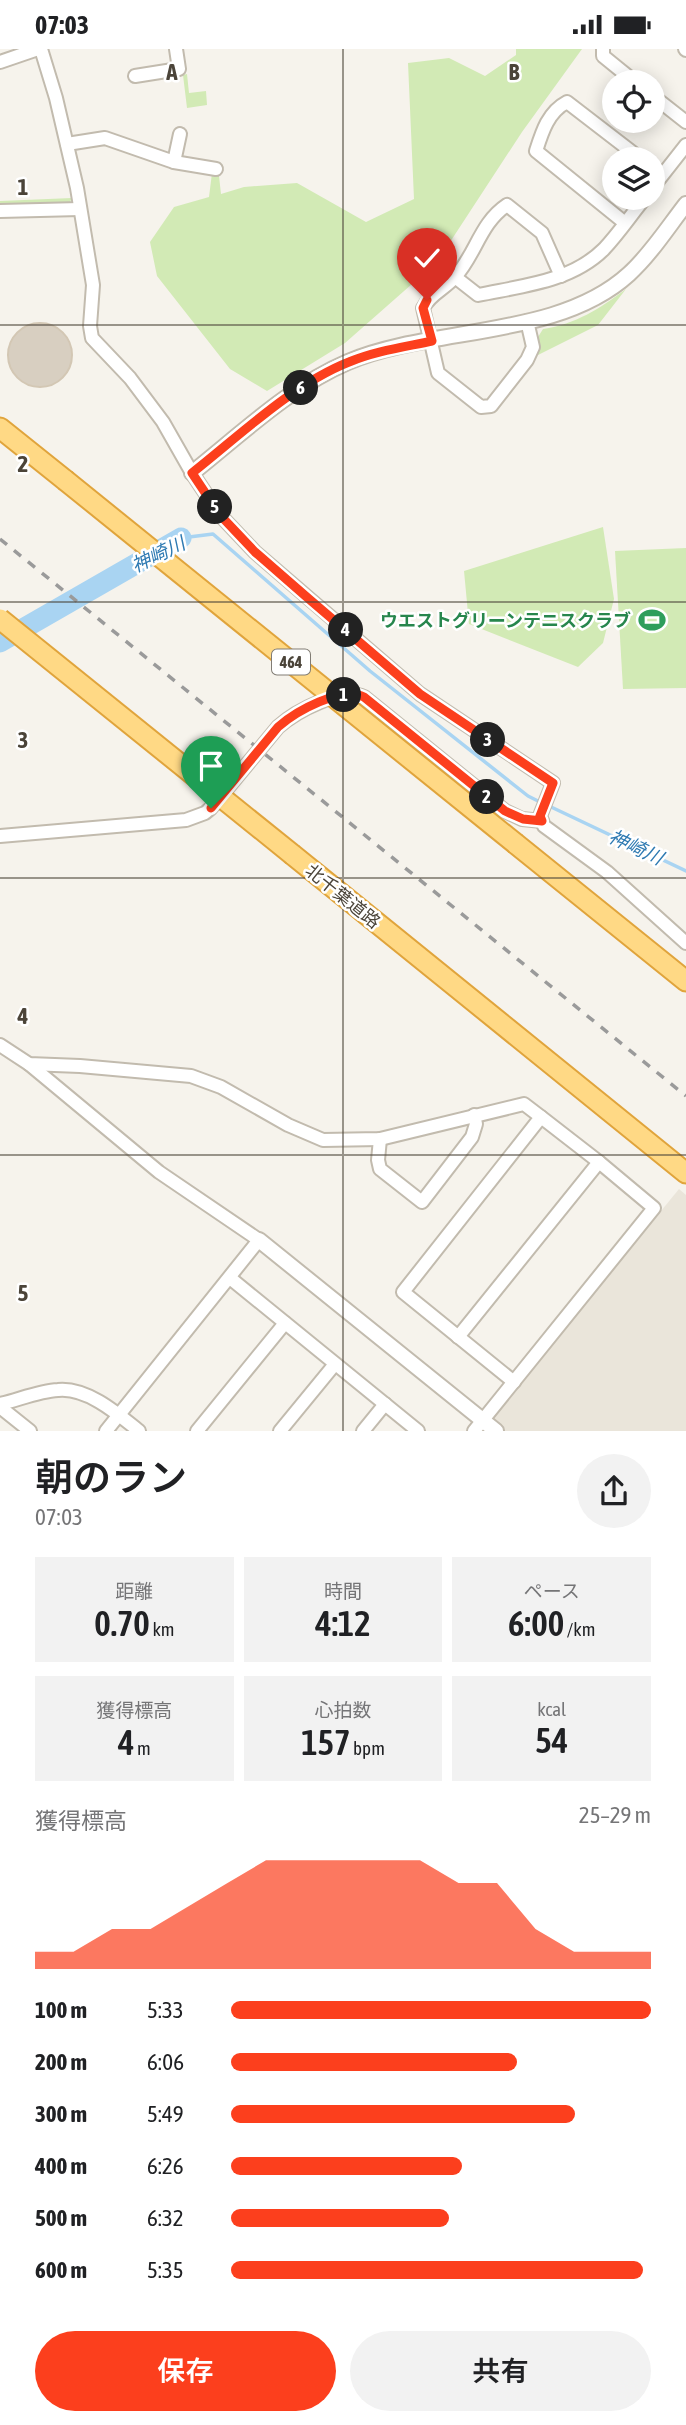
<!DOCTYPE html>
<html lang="ja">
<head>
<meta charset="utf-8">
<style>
	:root { --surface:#fff; --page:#f2f2f2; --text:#202124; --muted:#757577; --accent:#fc3f1d }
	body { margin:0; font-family:"Asap Condensed","Noto Sans JP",sans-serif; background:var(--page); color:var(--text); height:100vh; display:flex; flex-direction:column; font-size:26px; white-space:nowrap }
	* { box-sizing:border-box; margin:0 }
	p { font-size:23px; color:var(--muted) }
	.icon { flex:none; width:38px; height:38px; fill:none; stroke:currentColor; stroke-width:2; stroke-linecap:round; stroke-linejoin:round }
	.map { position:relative; height:1382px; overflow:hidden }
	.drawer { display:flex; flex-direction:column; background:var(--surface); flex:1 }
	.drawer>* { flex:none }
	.tools { position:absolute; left:602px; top:21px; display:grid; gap:14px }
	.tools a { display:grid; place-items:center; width:63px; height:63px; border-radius:50%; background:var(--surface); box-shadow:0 4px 18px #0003; font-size:35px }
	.pin { position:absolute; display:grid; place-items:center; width:60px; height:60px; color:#fff; margin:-72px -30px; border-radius:50% 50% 50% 0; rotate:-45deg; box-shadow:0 0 7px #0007 }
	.pin .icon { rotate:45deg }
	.km { position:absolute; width:35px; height:35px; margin:-18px; border-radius:50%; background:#222; color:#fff; font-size:19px; line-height:35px; text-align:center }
	.round { display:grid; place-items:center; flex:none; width:74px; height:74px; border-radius:37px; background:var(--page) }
	.head { display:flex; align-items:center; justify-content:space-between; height:119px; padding:0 35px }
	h1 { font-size:38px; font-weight:600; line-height:52px }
	.stats { display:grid; grid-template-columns:repeat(3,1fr); gap:10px; height:119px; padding:7px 35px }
	.stats div { display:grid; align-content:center; border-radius:0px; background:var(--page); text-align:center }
	.stats b { font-size:35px; font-weight:600 }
	.stats small { font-size:19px; font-weight:400 }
	.stats p { font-size:19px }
	.chart { height:196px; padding:14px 35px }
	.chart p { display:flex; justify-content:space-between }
	.chart svg { width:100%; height:126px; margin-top:7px; fill:var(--accent); opacity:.7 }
	.button { display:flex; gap:14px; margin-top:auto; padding:14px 35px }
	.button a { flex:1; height:80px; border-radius:42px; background:var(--accent); color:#fff; font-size:28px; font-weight:600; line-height:80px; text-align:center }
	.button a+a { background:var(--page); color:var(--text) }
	ul { padding:0 35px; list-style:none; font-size:23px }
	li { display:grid; grid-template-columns:112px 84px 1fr; align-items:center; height:52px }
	li i { height:18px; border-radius:9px; background:var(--accent) }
	.status { display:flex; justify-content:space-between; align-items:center; height:49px; padding:0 35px; background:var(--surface); direction:ltr }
	.status svg { height:19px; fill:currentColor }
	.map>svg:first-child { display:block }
</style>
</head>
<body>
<div class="status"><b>07:03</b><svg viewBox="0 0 49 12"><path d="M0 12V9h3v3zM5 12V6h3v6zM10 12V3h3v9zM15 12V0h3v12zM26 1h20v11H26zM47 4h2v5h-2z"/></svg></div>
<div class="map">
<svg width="686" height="1382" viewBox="0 0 686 1382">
	<rect width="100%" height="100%" fill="#f6f3ec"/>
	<polygon fill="#eae5da" points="679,1140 686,1146 686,1382 481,1382"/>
	<g fill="#d2eab5">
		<polygon points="516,0 582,0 522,83 437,213 345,294 267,342 230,320 157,227 150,193 174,158 209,148 212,124 219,127 221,145 244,138 297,134 366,173 414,150 408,14 449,9 485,27 516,6"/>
		<polygon points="187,25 189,44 206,42 207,56 187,59 183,26"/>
		<polygon points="72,149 68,157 0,160 0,152"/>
		<path d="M626,240L598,276L538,306V288L543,280C576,275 599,260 626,240Z"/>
		<polygon points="603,478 614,550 603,594 578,618 469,575 464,522"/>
		<polygon points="686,499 686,639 623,640 615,502"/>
	</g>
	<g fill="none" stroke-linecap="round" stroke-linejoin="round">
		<g stroke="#a9d4f2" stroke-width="3.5">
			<polyline points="181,489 213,485 370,622 528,747 542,754"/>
			<polyline points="549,757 686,822"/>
		</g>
		<polyline stroke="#a9d4f2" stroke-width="21" points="0,593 181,489"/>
	</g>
	<circle fill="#d8cfc1" stroke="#d3c7b4" stroke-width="2" cx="40" cy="306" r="32"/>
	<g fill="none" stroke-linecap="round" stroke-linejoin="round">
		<g stroke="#c2bbae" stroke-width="16">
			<g id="minor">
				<polyline points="41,0 56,49 77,139 93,236 90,277 92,289 130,329 163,373 192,424 220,466 255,503 420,645 553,734 540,767 544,777 607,823 686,894"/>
				<polyline points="603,0 603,7 635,33"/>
				<polyline points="685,0 686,1"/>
				<polyline points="0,13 38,0"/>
				<polyline points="135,27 179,20 176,0"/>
				<polyline points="653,47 686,73"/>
				<polyline points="67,95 105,89 174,113 216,120"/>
				<polyline points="174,113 180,85"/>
				<polyline points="653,138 686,96"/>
				<polyline points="0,162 80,160"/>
				<path d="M625,174L536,102C542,83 548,63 567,53L641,110"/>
				<path d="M455,228L478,246C521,237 571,233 604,200C619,184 631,166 645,149"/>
				<path d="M527,272L533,298L527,311L491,357L481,358L438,324L423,259C430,245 445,240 455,228C476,205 480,174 507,156L542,184L561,227"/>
				<path d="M0,787L186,771L205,764L211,759L278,678C296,662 341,638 364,648L505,762L522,770L542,772"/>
				<polyline points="0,996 29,1015 80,1017 191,1027 221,1038 288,1076 323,1091 380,1090 524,1055 541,1068 403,1243 514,1333"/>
				<polyline points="29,1015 159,1123 259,1191 106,1382"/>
				<polyline points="541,1068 599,1113"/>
				<polyline points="380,1090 378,1111 380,1120 422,1153 472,1088 476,1075 474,1066"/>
				<polyline points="230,1229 418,1382"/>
				<polyline points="458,1288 599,1113 654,1159 474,1382"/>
				<path d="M0,1355C18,1351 39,1342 58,1341C87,1338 118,1365 139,1382"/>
				<polyline points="0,1358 30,1382"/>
				<polyline points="197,1382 285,1274"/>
				<polyline points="280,1382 335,1315"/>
				<polyline points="363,1382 385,1355"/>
			</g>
		</g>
		<g stroke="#c2bbae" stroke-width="18">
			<g id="tertiary">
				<path d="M192,424C240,386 291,337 348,313C433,277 558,290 629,225C651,205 668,178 686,155"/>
				<polyline points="259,1191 496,1382"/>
			</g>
		</g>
		<g stroke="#e0a43c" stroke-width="23">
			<g id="trunk">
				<polyline points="0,379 65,431"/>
				<polyline points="516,795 686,932"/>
				<polyline points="293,806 686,1124"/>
			</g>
		</g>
		<use href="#minor" stroke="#fff" stroke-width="12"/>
		<use href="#tertiary" stroke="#fff" stroke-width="14"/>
		<use href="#trunk" stroke="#ffd985" stroke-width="19"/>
		<polyline stroke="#9a9a9a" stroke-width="3.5" stroke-dasharray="9 9" stroke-linecap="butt" points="0,490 686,1047"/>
		<g stroke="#e0a43c" stroke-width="23" stroke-linecap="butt">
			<g id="trunk-bridge">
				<polyline points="65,431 516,795"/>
				<polyline points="0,570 293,806"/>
			</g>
		</g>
		<use href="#trunk-bridge" stroke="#ffd985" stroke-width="19"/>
	</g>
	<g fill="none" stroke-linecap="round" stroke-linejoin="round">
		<g stroke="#fff" stroke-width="14">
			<path id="route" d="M211,759L278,678C296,662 341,637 364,648L505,762L523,770L542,772L540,767L553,734L420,645L309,550L255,503L220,466L192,424C239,387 293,335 349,313C375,302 404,298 432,292L423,259L427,251"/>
		</g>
		<use href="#route" stroke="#fc3f1d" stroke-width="9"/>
	</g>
	<path fill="none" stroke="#4b4439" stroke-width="2" stroke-opacity="0.55" d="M343,0V1382M0,276H686M0,553H686M0,829H686M0,1106H686"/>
	<defs>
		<g id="stadium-bare" transform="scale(2.1)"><path d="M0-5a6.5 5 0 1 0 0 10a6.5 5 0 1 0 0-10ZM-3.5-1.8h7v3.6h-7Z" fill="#2e9e5b" stroke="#fff" stroke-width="2.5" paint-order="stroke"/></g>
	</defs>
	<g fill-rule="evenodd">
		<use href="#stadium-bare" x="652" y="571"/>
	</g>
	<g text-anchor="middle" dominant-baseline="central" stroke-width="5" stroke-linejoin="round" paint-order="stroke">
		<rect fill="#fff" stroke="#817c74" stroke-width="2" x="272" y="600.5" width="38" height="25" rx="5"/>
		<g font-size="16" font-weight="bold" fill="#4b4439">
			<text x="291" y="613">464</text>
		</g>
		<g font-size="18" font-weight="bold" fill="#27864d" stroke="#fff" text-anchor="end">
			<text x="631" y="571">ウエストグリーンテニスクラブ</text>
		</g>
		<g font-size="18" fill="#4b4439" stroke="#fff">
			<text transform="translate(343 847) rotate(39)">北千葉道路</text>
		</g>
		<g font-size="19" font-style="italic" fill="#2e7ab2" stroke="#fff">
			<text transform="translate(158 505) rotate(-26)">神崎川</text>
			<text transform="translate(636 798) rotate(25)">神崎川</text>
		</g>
	</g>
	<g font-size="23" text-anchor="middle" font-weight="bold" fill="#4b4439" stroke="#fff" stroke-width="5" stroke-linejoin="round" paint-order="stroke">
		<text x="172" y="31">A</text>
		<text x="514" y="31">B</text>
		<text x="23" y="146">1</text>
		<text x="23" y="423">2</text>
		<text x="23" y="699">3</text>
		<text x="23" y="975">4</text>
		<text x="23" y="1252">5</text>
	</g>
</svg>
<div class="tools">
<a><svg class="icon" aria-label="locate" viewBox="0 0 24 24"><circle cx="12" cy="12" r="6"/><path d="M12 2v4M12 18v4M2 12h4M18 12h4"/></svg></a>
<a><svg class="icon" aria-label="layers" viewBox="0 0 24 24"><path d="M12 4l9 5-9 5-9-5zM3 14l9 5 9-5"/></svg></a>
</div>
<div class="pin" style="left:211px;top:759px;background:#1e9e55"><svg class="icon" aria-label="arrive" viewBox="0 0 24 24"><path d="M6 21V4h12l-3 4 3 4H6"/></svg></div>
<div class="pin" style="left:427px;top:251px;background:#d93025"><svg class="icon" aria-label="check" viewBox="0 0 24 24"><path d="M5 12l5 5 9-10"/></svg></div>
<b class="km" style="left:344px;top:646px">1</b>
<b class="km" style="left:487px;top:748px">2</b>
<b class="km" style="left:488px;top:691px">3</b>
<b class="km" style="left:346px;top:581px">4</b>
<b class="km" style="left:215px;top:458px">5</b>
<b class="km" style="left:301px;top:339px">6</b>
</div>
<section class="drawer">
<div class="head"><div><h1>朝のラン</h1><p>07:03</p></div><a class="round"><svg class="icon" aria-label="share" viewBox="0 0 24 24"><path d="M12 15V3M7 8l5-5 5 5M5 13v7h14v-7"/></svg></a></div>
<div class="stats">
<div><p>距離</p><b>0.70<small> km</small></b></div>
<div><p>時間</p><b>4:12</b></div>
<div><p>ペース</p><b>6:00<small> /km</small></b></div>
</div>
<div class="stats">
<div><p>獲得標高</p><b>4<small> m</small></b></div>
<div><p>心拍数</p><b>157<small> bpm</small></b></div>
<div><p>kcal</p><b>54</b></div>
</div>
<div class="chart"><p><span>獲得標高</span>25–29 m</p>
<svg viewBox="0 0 160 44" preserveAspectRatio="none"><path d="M0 44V38L10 38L20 30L30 30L40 22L50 14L60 6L70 6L80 6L90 6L100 6L110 14L120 14L130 30L140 38L150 38L160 38V44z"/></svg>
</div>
<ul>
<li><b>100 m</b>5:33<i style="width:100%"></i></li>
<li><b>200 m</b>6:06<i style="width:68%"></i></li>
<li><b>300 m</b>5:49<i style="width:82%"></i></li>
<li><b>400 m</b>6:26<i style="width:55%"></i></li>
<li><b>500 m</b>6:32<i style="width:52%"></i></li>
<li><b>600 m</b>5:35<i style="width:98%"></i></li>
</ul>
<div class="button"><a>保存</a><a>共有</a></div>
</section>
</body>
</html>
